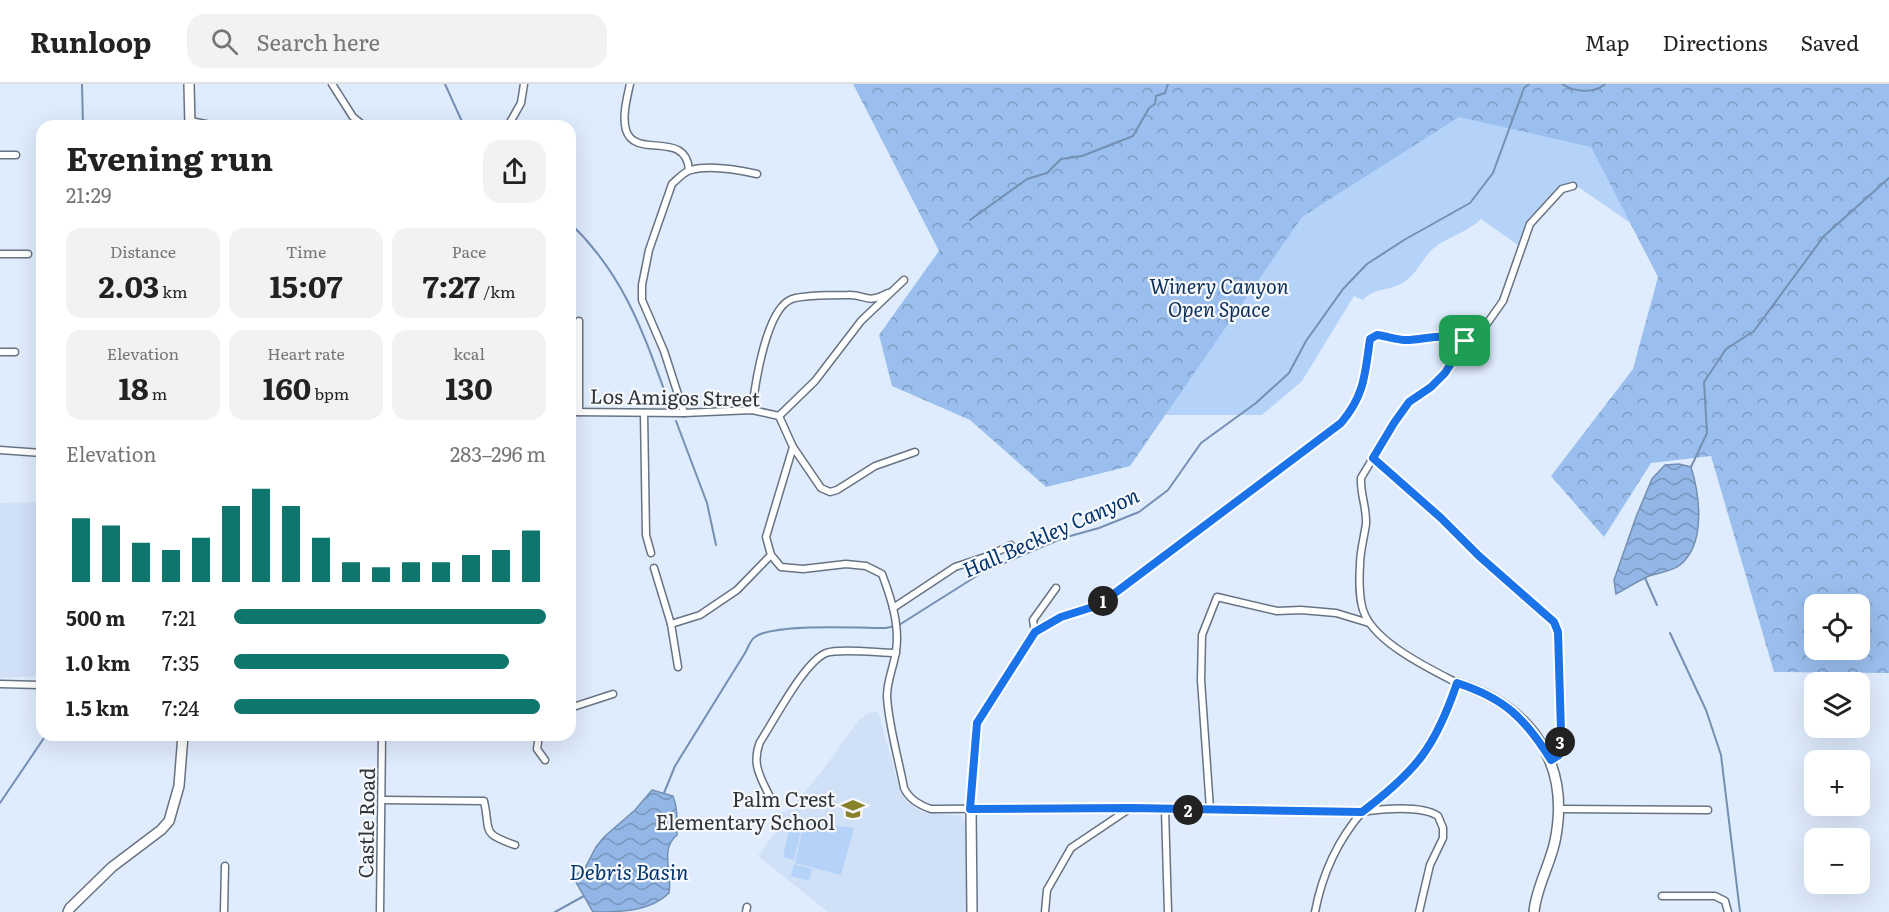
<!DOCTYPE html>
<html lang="en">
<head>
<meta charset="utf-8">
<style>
	:root { --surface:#fff; --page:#f2f2f2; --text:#222; --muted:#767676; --line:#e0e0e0; --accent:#0f766e }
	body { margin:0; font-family:Literata,serif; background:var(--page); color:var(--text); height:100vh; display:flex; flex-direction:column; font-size:22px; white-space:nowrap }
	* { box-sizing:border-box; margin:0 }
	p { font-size:20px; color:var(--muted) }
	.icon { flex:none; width:33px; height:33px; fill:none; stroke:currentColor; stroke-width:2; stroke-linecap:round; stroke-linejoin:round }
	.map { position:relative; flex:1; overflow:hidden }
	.sheet { position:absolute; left:36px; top:36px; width:540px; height:621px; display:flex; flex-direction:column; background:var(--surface); border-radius:18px; box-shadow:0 6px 24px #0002 }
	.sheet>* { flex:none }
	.buttons { position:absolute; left:1804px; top:510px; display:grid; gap:12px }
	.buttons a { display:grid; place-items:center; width:66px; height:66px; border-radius:12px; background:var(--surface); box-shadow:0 6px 24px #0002; font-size:30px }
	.pin { position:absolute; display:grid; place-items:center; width:51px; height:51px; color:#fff; margin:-26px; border-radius:12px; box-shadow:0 3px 9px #0006 }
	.km { position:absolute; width:30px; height:30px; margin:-15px; border-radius:50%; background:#222; color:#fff; font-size:16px; line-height:30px; text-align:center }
	.round { display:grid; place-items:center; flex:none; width:63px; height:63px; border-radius:18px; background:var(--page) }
	.headline { display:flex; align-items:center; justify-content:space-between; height:102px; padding:0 30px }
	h1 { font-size:33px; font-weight:700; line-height:45px }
	.metrics { display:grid; grid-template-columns:repeat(3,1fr); gap:9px; height:102px; padding:6px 30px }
	.metrics div { display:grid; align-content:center; border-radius:15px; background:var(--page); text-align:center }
	.metrics b { font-size:30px; font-weight:700 }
	.metrics small { font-size:16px; font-weight:400 }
	.metrics p { font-size:16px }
	.chart { height:168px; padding:12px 30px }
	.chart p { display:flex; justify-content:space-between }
	.chart svg { width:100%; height:108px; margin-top:6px; stroke:var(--accent); stroke-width:6 }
	ul { padding:0 30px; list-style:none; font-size:20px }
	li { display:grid; grid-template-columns:96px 72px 1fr; align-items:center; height:45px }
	li i { height:15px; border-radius:8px; background:var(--accent) }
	header { display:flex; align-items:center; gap:36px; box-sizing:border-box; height:84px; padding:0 30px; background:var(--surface); border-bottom:2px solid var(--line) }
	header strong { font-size:28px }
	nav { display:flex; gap:33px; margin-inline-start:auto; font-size:21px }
	.search { width:420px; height:54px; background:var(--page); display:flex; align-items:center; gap:15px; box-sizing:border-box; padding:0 21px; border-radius:18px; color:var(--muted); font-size:22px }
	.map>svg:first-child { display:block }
</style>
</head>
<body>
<header>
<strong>Runloop</strong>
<div class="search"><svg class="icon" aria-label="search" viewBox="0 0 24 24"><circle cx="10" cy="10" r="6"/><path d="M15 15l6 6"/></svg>Search here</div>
<nav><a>Map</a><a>Directions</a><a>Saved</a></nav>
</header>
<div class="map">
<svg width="1889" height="828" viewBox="0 0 1889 828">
	<defs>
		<pattern id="forest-crowns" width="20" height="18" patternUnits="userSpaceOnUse" patternTransform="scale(1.5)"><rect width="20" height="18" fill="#9abfee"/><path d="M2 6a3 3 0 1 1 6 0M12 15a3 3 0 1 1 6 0" fill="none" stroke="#7e9cc2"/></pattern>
		<pattern id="water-waves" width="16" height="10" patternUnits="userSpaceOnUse" patternTransform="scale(1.5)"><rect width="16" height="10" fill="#92b6e5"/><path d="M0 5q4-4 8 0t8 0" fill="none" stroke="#7895bb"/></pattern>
	</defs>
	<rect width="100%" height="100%" fill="#dfecfd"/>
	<g fill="#d0e0f7">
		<polygon points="42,418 42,592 0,594 0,419"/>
		<polygon points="878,627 900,707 907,718 922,728 961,732 967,741 966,828 828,828 758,772 778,745 779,728 787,728 819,691 859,636 867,630"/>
	</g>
	<g fill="#b5d3f9">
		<path d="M1287,0H1734L1665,163L1574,100L1569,101L1525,145L1518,161L1481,135C1468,148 1449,152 1434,164C1422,174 1418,189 1404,198C1391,207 1372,204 1363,216L1354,212L1302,297L1262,331H1038Z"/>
		<polygon points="791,735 803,738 794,776 783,773"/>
		<polygon points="804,738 854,744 841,791 795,779"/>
		<polygon points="794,780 812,785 809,797 791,792"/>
	</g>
	<path fill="url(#forest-crowns)" fill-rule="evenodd" d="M853,0H1889V589L1774,588L1711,372L1651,379L1604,453L1551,392L1633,285L1658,193L1591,63L1459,33L1302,133L1130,382L1046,403L970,336L892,302L879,251L939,167ZM1815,520H1860V566H1815Z"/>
	<g fill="url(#water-waves)" stroke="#748fb2" stroke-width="1.5">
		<path d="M1679,380L1691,383C1700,412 1706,460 1680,481C1673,487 1658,489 1649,492C1638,497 1627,504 1616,510L1614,496L1636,433L1652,395L1665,381Z"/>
		<path d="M652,706L673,712C678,725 677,738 677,751C659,766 673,789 669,809C650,828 620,828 593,828L573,793L585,784L596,763L604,753L635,726Z"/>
	</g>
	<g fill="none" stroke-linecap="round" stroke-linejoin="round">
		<g stroke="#748fb2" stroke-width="2">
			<polyline points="82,0 83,42"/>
			<polyline points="445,0 464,42"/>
			<path d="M1562,0C1574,8 1594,10 1605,0"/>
			<polyline points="970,136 1027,95 1047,89 1061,75 1082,72 1133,52 1149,24 1155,20 1156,12 1165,9 1168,0"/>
			<path d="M570,139C626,193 644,251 670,322"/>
			<polyline points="676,337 707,419 716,461"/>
			<polyline points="1691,383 1707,349 1704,298 1726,265 1754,247 1824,152 1889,94"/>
			<polyline points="1645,494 1657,521"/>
			<polyline points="1670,549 1706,626 1721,671 1740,828"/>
			<path d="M664,709L675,682L745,569C748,564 750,556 755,553C774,539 860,544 886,544L899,541L983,488L1063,454L1099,444L1139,428L1168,406L1201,359L1256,319L1289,289L1306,257L1343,205L1367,180L1404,156L1470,119L1493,89L1524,4L1529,0"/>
			<polyline points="0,719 46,651"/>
			<polyline points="555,828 584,812"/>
		</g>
		<g stroke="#687382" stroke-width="9">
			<g id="street">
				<polyline points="332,0 353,33 364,42"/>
				<path d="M630,0C627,14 622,32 626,46C635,76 686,45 689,86"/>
				<polyline points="190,37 216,42"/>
				<polyline points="508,42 521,19 524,0"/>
				<polyline points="0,71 16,71"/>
				<polyline points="0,170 28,170"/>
				<polyline points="0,268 15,268"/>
				<path d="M752,326C755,301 766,224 792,215C803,211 835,211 848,211C866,210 866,221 888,209"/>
				<polyline points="570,328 684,329 752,326 779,332"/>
				<polyline points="579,328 579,237"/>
				<polyline points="644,329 646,451 651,469"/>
				<path d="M684,329L664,267L642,216V201L649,166L672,100C678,95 683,88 691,86C709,81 739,86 757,90"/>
				<path d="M779,332L793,363L766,453L771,471L781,483L803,485L846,480L866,482L882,490C891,514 900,541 896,567C894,582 887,596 887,612C888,639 899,677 904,704C909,715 919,721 931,725L1131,724L1362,728C1416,687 1435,664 1457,599C1430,585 1378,560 1365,531C1359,519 1359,495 1360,481C1360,467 1364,454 1366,440C1367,424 1360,410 1361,394L1394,339L1409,318L1431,303L1445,289L1465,257L1486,241L1503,217L1530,140L1562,105L1573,102"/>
				<polyline points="779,332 815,297 861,237 904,196"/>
				<polyline points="793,363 821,404 830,408 837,406 875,382 915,368"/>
				<polyline points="0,366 42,369"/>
				<polyline points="1373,374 1441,434 1479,472 1554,538 1558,548 1561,648 1559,671 1551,676"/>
				<polyline points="654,484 671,540 678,583"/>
				<polyline points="893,524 955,483 988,472 1011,461"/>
				<polyline points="671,540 700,531 737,506 771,471"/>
				<polyline points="1035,548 1033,536 1056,504"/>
				<polyline points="0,600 40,601"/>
				<polyline points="570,624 613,610"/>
				<polyline points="539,651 537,665 545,676"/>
				<path d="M771,715C761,694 751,681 760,658C774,637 804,578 826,569C840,564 879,569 896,569"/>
				<path d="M382,716L484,717C491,748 480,749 515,761"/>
				<path d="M971,725L977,639L1035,548L1061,533L1099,521L1341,339C1365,311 1365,289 1370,255C1384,247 1394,257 1408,257C1414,257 1421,254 1427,253C1441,251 1452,254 1465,257"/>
				<polyline points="1165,725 1168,828"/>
				<polyline points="1210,725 1201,596 1202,551 1217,513 1277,527 1301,526 1336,529 1369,539"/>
				<polyline points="1560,725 1708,726"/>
				<polyline points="1662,812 1715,812 1725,817 1728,828"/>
				<polyline points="224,828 225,782"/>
				<polyline points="380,828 382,651"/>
				<polyline points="746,828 747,823"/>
				<polyline points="1045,828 1047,806 1071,764 1129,725"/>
				<path d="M1315,828C1322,791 1338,756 1362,728C1382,725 1421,721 1438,732L1443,744V754L1430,781L1419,828"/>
			</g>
		</g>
		<g stroke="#687382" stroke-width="12">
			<g id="secondary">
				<polyline points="189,0 190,42"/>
				<path d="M1457,599C1531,622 1571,679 1555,757C1550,781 1536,804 1534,828"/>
				<polyline points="971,725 972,828"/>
				<polyline points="68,828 70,824 112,783 161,746 169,737 179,702 183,651"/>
			</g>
		</g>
		<use href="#street" stroke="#fff" stroke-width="6"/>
		<use href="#secondary" stroke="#fff" stroke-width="9"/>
	</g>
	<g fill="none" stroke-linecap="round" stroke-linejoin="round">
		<g stroke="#fff" stroke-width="12">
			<path id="route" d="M1377,251C1387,252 1399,257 1409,256C1435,254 1438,249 1465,257L1445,289L1431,303L1409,318L1394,339L1373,374L1441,434L1479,472L1554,538L1558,548L1561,648L1559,671L1551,676C1525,634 1504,614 1457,599C1435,664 1416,687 1362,728L1131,724L970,725L977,639L1035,548L1061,533L1099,521L1341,339C1365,311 1365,289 1370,255Z"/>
		</g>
		<use href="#route" stroke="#1a73e8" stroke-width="8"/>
	</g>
	<defs>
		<g id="school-bare" transform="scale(1.8)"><path d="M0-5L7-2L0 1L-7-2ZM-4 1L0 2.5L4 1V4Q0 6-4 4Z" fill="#88822a" stroke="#f6f8fc" stroke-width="2.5" paint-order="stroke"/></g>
	</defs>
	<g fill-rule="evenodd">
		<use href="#school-bare" x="853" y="725"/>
	</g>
	<g text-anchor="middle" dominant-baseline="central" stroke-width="4.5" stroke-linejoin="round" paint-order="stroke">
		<g font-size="20" font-style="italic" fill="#0b2f59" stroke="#f6f8fc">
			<text x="1219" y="201">Winery Canyon<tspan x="1219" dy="23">Open Space</tspan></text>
		</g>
		<g font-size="20" fill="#2f343a" stroke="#f6f8fc">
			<text transform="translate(675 312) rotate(1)">Los Amigos Street</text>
			<text transform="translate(365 739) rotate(-89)">Castle Road</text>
		</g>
		<g font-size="20" fill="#2f343a" stroke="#f6f8fc" text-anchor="end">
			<text x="835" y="714">Palm Crest<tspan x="835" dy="23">Elementary School</tspan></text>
		</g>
		<g font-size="21" font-style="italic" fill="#02356d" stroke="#f6f8fc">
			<text transform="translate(1050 447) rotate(-24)">Hall Beckley Canyon</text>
			<text x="629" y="786">Debris Basin</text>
		</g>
	</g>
</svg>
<div class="buttons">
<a><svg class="icon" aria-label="locate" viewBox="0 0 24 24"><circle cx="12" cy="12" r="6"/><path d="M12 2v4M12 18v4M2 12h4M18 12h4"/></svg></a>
<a><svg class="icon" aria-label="layers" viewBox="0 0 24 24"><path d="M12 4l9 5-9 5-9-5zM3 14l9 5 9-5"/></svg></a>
<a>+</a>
<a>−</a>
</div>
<div class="pin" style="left:1465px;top:257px;background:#1e9e55"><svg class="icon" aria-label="arrive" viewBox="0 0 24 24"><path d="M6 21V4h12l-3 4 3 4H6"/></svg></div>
<b class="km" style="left:1103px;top:517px">1</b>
<b class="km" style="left:1188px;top:726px">2</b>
<b class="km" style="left:1560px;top:658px">3</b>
<section class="sheet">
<div class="headline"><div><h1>Evening run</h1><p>21:29</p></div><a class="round"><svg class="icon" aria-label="share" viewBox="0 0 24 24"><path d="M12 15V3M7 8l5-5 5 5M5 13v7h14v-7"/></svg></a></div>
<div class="metrics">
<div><p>Distance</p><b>2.03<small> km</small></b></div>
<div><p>Time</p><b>15:07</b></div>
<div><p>Pace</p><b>7:27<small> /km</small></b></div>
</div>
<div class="metrics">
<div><p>Elevation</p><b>18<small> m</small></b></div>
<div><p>Heart rate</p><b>160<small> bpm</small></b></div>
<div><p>kcal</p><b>130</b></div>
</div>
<div class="chart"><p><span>Elevation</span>283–296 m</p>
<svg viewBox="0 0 160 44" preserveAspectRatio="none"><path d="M5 44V18M15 44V21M25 44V28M35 44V31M45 44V26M55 44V13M65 44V6M75 44V13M85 44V26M95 44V36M105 44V38M115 44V36M125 44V36M135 44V33M145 44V31M155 44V23"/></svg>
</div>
<ul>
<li><b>500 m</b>7:21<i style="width:100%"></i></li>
<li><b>1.0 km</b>7:35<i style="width:88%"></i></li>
<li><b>1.5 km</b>7:24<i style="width:98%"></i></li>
</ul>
</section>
</div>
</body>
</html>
